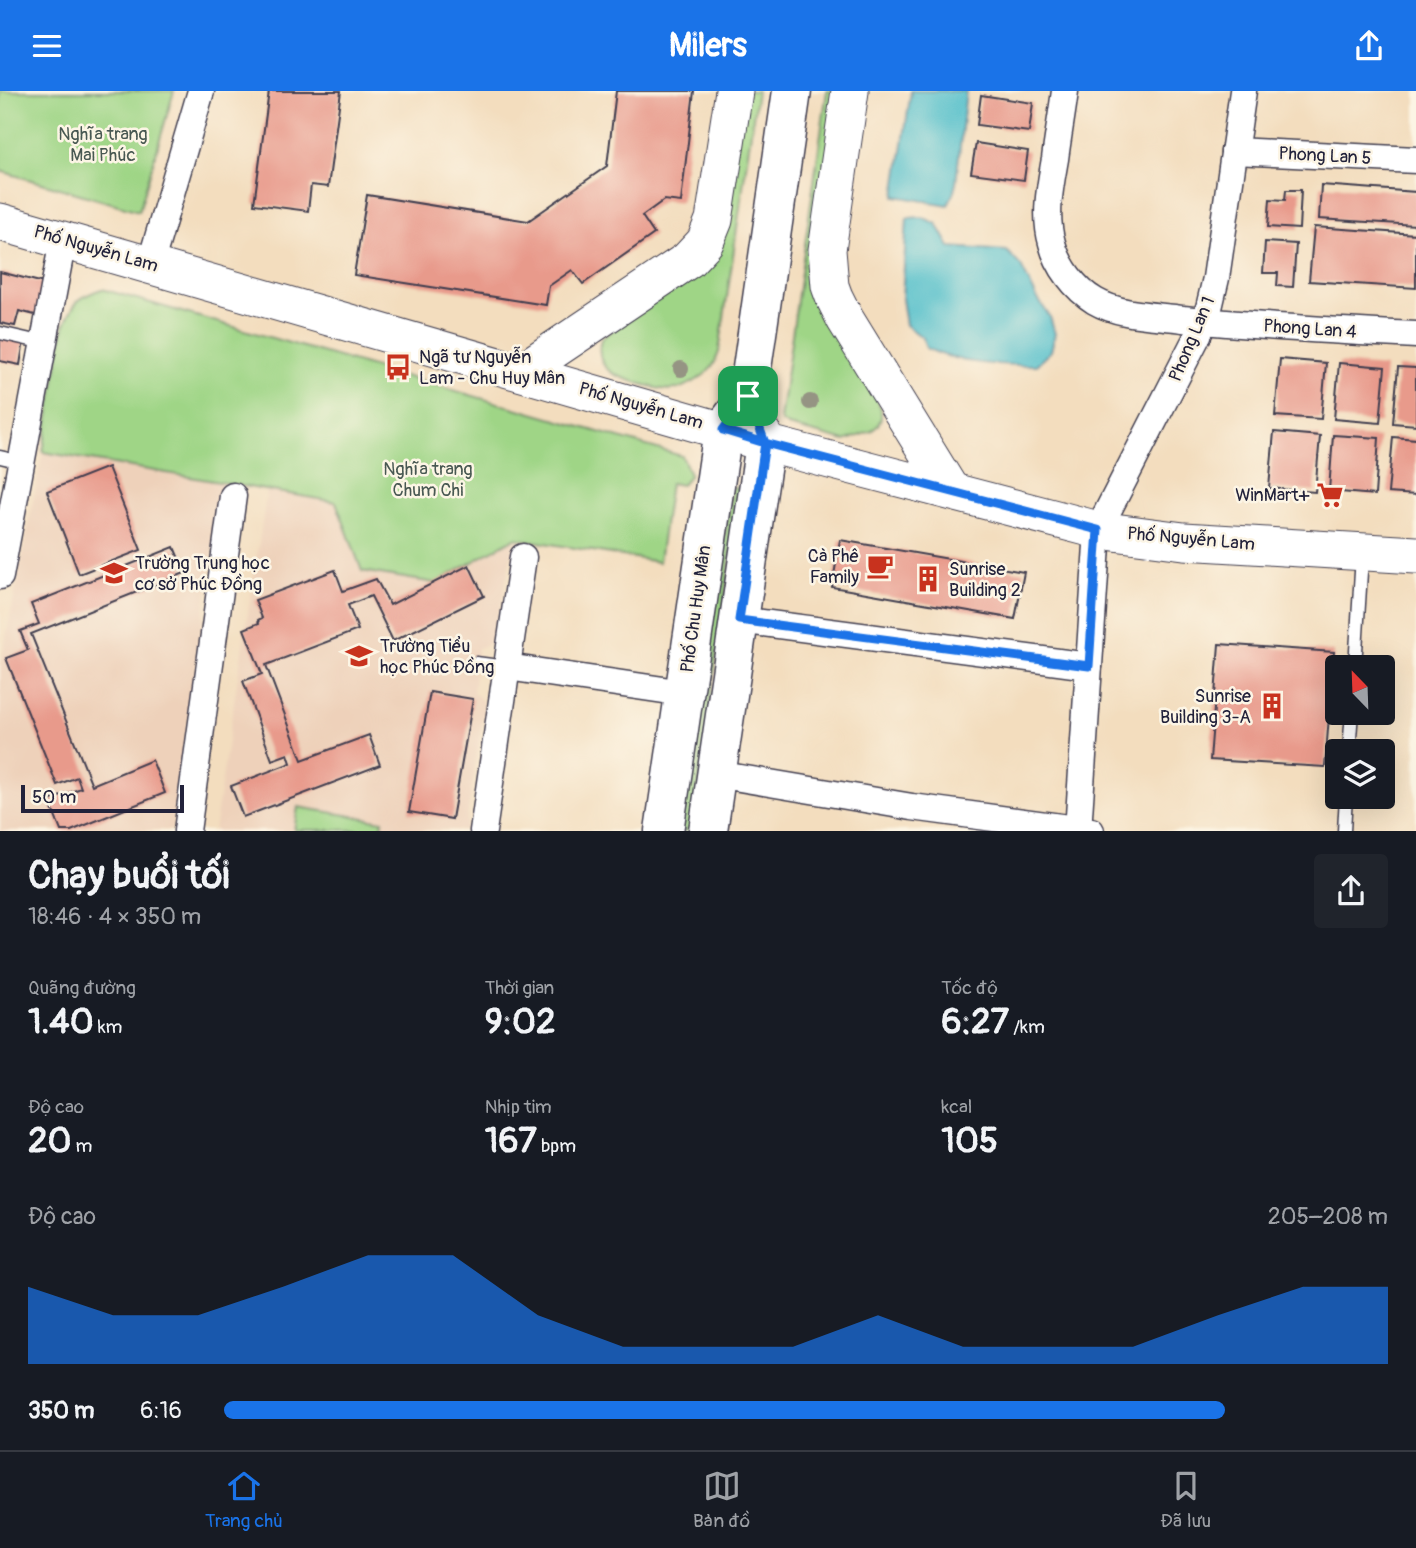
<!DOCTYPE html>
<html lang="vi">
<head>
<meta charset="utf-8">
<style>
	:root { --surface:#171b24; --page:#20242c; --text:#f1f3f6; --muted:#9ea1a6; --line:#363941; --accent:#1a73e8 }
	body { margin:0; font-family:Pangolin,sans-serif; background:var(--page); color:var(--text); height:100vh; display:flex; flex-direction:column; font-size:26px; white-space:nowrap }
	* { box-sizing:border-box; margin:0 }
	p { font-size:23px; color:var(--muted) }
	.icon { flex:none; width:38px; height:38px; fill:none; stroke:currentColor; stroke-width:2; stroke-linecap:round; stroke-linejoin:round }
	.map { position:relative; height:740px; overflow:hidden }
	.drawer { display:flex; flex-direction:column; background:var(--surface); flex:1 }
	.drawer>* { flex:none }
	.needle { width:46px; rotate:337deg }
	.buttons { position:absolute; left:1325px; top:564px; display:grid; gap:14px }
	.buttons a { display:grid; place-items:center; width:70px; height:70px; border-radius:7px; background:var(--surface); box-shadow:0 7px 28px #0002; font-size:35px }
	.scale { position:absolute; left:21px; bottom:18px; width:163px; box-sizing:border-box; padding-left:7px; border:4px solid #22223b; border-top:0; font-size:19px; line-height:24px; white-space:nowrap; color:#22223b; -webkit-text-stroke:5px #fcf5e5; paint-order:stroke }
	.pin { position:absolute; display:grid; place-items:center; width:60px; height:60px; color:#fff; margin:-30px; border-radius:14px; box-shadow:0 4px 10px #0006 }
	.round { display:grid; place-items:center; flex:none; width:74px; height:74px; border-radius:7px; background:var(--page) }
	.head { display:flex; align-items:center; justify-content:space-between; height:119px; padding:0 28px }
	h1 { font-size:38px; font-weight:800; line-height:52px }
	.figures { display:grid; grid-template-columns:repeat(3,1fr); gap:10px; height:119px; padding:7px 28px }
	.figures div { display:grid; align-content:center }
	.figures b { font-size:35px; font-weight:800 }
	.figures small { font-size:19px; font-weight:400 }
	.figures p { font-size:19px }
	.chart { height:196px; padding:14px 28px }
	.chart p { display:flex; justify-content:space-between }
	.chart svg { width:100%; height:126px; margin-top:7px; fill:var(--accent); opacity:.7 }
	ul { padding:0 28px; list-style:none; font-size:23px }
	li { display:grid; grid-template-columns:112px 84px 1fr; align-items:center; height:52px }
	li i { height:18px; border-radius:9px; background:var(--accent) }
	header { display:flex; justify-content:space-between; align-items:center; height:91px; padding:0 28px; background:var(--accent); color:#fff; font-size:32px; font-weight:800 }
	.menu { display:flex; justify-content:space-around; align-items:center; height:98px; border-top:2px solid var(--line); background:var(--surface); font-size:19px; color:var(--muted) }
	.menu a { display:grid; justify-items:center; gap:4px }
	.menu .selected { color:var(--accent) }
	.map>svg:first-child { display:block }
</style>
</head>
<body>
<header><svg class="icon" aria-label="menu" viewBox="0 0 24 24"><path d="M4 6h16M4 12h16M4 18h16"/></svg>Milers<svg class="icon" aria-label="share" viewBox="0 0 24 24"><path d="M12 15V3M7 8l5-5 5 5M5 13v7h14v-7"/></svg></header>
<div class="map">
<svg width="1416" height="740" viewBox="0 0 1416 740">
	<rect width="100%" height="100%" fill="#fcf5e5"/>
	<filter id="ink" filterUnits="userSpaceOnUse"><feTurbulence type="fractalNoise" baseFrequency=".0143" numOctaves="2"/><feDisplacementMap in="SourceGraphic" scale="14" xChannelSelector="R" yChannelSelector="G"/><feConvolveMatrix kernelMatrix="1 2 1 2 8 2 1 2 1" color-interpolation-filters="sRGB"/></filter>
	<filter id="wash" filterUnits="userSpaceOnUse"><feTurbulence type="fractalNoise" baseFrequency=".00686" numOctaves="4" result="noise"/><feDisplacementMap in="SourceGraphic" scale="28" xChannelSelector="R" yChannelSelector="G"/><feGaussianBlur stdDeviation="1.57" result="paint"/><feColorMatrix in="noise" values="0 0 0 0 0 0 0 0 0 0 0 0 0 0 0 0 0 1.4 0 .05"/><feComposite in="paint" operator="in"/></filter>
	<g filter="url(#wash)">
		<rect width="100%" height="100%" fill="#f3ddbe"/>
		<g fill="#eed1ba">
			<polygon points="43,361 223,392 172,739 0,740 0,577"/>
			<polygon points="267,400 336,411 362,480 435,492 515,447 493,551 478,557 473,601 485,613 465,739 214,740"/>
		</g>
		<g fill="#9fd586" stroke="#607c60" stroke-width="2">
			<polygon points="0,0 174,0 139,120 0,80"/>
			<path d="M743,0H757L719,261C717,266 715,272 712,276C705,285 690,294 680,297C667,301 655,297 642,293C618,286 593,280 601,248L683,189Z"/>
			<polygon points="827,0 841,0 816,175 881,318 881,327 878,334 872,340 845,350 788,335 782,331 780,328"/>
			<path d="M102,198L682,365L690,383L682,394L670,392L659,471L515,447L435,492L362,480L336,411L43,361L64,235C74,212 77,206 102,198Z"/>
			<polygon points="736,396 740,398 692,739 680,740 732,397"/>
			<polygon points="298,716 383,730 381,739 294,739"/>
		</g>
		<g fill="#52bfcb" stroke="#3a7083" stroke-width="2">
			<polygon points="911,0 966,0 956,92 953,103 948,114 895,105"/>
			<path d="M922,126L937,133L950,156L1007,160L1021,175L1036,205L1050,226L1055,243L1051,260L1036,274C997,274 961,274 926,257L923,247L906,234L902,208L907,127Z"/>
		</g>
		<g id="blocks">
			<g fill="#e89a8b">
				<polygon points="269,0 341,0 328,96 311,94 308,120 254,113"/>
				<polygon points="616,0 694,0 681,111 664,109 642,125 654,143 583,193 572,179 549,195 546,214 354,184 367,104 528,130 607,75"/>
				<polygon points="981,4 1033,12 1029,41 977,34"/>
				<polygon points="976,52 1028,60 1024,89 971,82"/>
				<polygon points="1321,94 1416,101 1416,134 1319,128"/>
				<polygon points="1286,99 1301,99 1299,138 1268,136 1270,108 1285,109"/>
				<polygon points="1314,136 1416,143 1416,197 1309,190"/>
				<polygon points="1265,151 1296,153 1293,196 1277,195 1278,182 1263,182"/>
				<polygon points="0,181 48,193 39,225 19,220 15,235 0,232"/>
				<polygon points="0,245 24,249 20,274 0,270"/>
				<polygon points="1280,268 1326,272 1321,328 1275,325"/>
				<polygon points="1339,272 1385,276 1380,332 1334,328"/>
				<polygon points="1398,276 1416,277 1416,334 1393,332"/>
				<polygon points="1274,341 1320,345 1315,401 1269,397"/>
				<polygon points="1333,344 1379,347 1375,404 1329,400"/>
				<polygon points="1393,346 1416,348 1416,404 1388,402"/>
				<polygon points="108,376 141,459 79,483 47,400"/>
				<polygon points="840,449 1024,481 1015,528 832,496"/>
				<polygon points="174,456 185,482 31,543 92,694 152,669 165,702 71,740 61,740 49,710 81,697 77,686 57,694 6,567 28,559 20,540 39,533 31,513"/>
				<polygon points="469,474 484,505 393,550 371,505 348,514 358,539 266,574 302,669 369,644 380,674 243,726 231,695 291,672 288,663 272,669 243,590 262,583 244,538 259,532 258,529 262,527 255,509 335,479 343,500 376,488 390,514"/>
				<polygon points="1219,553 1334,561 1325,676 1210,669"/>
				<polygon points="430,601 473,608 452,728 409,721"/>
			</g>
		</g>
	</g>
	<g filter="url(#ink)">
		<use href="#blocks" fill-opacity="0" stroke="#413e4f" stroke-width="2"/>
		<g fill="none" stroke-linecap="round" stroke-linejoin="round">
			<g stroke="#413e4f" stroke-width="15">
				<g id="lane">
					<polyline points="0,242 44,252"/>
					<polyline points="0,366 22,371"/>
					<polyline points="476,572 507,576"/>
					<polyline points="1355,576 1362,465"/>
					<polyline points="1349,660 1352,621"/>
					<polyline points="1344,740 1346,705"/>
				</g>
			</g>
			<g stroke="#413e4f" stroke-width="29">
				<g id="street">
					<path d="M1065,0C1062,23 1058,45 1055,68C1050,96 1044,124 1052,152C1058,175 1075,198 1095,210C1121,225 1154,224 1183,228C1260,236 1338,240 1416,244"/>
					<polyline points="1234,60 1416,69"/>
					<polyline points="150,174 201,0"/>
					<polyline points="0,485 63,149"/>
					<polyline points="739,529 1089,575"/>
					<polyline points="507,576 684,602"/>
					<polyline points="716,683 912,716 1091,740"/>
					<polyline points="187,740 233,405"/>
					<polyline points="483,740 523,466"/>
					<polyline points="1078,740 1098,439 1198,244 1209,217 1216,187 1243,0"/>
				</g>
			</g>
			<g stroke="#413e4f" stroke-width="39">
				<g id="secondary">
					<polyline points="850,0 827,159 830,195 834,206 845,228 951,400"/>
					<polyline points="0,131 765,352 1098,439 1184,450 1416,464"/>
					<polyline points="521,281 688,169 705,151 714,129 734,0"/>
				</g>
			</g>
			<g stroke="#413e4f" stroke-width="41">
				<g id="primary">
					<polyline points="664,740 723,339 748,305"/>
					<polyline points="708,740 765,352 748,305 792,0"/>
				</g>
			</g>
			<use href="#lane" stroke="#fff" stroke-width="12"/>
			<use href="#street" stroke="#fff" stroke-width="26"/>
			<use href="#secondary" stroke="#fff" stroke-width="37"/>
			<use href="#primary" stroke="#fff" stroke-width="38"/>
		</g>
		<g fill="#959483">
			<circle cx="681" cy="278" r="8"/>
			<circle cx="810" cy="311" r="8"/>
		</g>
	</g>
	<g fill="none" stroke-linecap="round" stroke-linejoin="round" filter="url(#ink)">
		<g stroke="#fff" stroke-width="14">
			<polyline id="route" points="748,305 723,339 765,352 1098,439 1089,575 739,529 765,352 748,305"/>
		</g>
		<use href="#route" stroke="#1a73e8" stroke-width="9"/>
	</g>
	<defs>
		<g id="bus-bare" transform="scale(2.1)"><path d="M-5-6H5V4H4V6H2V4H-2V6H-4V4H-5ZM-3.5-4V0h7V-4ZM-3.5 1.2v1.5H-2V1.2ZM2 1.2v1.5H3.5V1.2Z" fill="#c8321e" stroke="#fcf5e5" stroke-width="2.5" paint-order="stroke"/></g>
		<g id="supermarket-bare" transform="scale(2.1)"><path d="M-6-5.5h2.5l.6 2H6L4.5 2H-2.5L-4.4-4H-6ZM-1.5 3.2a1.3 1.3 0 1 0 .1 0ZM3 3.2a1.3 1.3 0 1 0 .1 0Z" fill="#c8321e" stroke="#fcf5e5" stroke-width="2.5" paint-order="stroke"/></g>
		<g id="cafe-bare" transform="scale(2.1)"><path d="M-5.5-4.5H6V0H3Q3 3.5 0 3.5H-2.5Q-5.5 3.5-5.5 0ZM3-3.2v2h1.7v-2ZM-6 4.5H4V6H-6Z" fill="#c8321e" stroke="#fcf5e5" stroke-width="2.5" paint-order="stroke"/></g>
		<g id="school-bare" transform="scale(2.1)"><path d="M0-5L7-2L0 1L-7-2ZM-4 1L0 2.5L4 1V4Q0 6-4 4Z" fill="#c8321e" stroke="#fcf5e5" stroke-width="2.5" paint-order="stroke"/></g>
		<g id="building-bare" transform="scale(2.1)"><path d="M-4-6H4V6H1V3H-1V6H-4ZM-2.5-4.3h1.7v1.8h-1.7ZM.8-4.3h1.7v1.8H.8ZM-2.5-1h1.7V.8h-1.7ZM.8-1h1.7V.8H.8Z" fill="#c8321e" stroke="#fcf5e5" stroke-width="2.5" paint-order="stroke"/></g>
	</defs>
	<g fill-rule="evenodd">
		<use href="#bus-bare" x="398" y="276"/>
		<use href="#supermarket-bare" x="1330" y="404"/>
		<use href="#cafe-bare" x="880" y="475"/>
		<use href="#school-bare" x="114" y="482"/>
		<use href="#building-bare" x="928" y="488"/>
		<use href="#school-bare" x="359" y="565"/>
		<use href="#building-bare" x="1272" y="615"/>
	</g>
	<g text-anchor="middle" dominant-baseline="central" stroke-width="5" stroke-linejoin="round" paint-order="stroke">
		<g font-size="18" fill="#485852" stroke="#fcf5e5">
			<text x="103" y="43">Nghĩa trang<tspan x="103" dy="21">Mai Phúc</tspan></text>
			<text x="428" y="378">Nghĩa trang<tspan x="428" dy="21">Chum Chi</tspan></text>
		</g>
		<g font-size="18" fill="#22223b" stroke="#fcf5e5">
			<text transform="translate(1325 65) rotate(3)">Phong Lan 5</text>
			<text transform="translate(96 158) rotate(16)">Phố Nguyễn Lam</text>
			<text transform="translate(1310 238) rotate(4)">Phong Lan 4</text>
			<text transform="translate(1192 248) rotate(-67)">Phong Lan 1</text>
			<text transform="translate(641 315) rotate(16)">Phố Nguyễn Lam</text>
			<text transform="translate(1191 448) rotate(5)">Phố Nguyễn Lam</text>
			<text transform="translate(696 518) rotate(-82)">Phố Chu Huy Mân</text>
		</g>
		<g font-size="18" fill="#22223b" stroke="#fcf5e5" text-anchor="start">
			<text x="419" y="266">Ngã tư Nguyễn<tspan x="419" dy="21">Lam - Chu Huy Mân</tspan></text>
			<text x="1309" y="404" text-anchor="end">WinMart+</text>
			<text x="859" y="465" text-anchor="end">Cà Phê<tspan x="859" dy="21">Family</tspan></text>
			<text x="135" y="472">Trường Trung học<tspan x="135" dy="21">cơ sở Phúc Đồng</tspan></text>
			<text x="949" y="478">Sunrise<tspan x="949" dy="21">Building 2</tspan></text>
			<text x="380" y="555">Trường Tiểu<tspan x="380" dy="21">học Phúc Đồng</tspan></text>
			<text x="1251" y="605" text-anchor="end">Sunrise<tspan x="1251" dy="21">Building 3-A</tspan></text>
		</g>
	</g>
</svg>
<div class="buttons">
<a><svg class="needle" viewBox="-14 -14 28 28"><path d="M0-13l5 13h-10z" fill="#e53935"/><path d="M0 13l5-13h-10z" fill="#9ea1a6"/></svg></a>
<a><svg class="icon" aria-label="layers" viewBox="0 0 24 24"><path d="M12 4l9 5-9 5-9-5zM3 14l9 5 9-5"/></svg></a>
</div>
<div class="scale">50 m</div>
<div class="pin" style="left:748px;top:305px;background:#1e9e55"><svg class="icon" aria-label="arrive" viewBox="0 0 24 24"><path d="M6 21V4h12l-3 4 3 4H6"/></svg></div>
</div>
<section class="drawer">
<div class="head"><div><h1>Chạy buổi tối</h1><p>18:46 · 4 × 350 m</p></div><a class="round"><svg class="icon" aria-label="share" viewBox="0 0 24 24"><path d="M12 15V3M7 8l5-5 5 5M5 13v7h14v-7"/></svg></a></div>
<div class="figures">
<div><p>Quãng đường</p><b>1.40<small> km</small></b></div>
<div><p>Thời gian</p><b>9:02</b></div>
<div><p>Tốc độ</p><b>6:27<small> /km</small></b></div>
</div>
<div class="figures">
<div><p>Độ cao</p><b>20<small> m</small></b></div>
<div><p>Nhịp tim</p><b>167<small> bpm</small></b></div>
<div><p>kcal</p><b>105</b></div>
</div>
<div class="chart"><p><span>Độ cao</span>205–208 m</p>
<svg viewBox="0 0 160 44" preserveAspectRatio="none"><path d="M0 44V17L10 27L20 27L30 17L40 6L50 6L60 27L70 38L80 38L90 38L100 27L110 38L120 38L130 38L140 27L150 17L160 17V44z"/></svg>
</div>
<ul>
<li><b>350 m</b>6:16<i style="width:86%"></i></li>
</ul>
</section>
<nav class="menu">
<a class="selected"><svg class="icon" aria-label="home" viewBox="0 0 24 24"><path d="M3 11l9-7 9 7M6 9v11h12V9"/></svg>Trang chủ</a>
<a><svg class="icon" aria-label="map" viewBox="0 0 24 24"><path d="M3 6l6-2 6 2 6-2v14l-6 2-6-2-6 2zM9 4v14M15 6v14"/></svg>Bản đồ</a>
<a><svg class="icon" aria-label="saved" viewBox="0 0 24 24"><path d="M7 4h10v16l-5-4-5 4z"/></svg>Đã lưu</a>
</nav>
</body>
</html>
